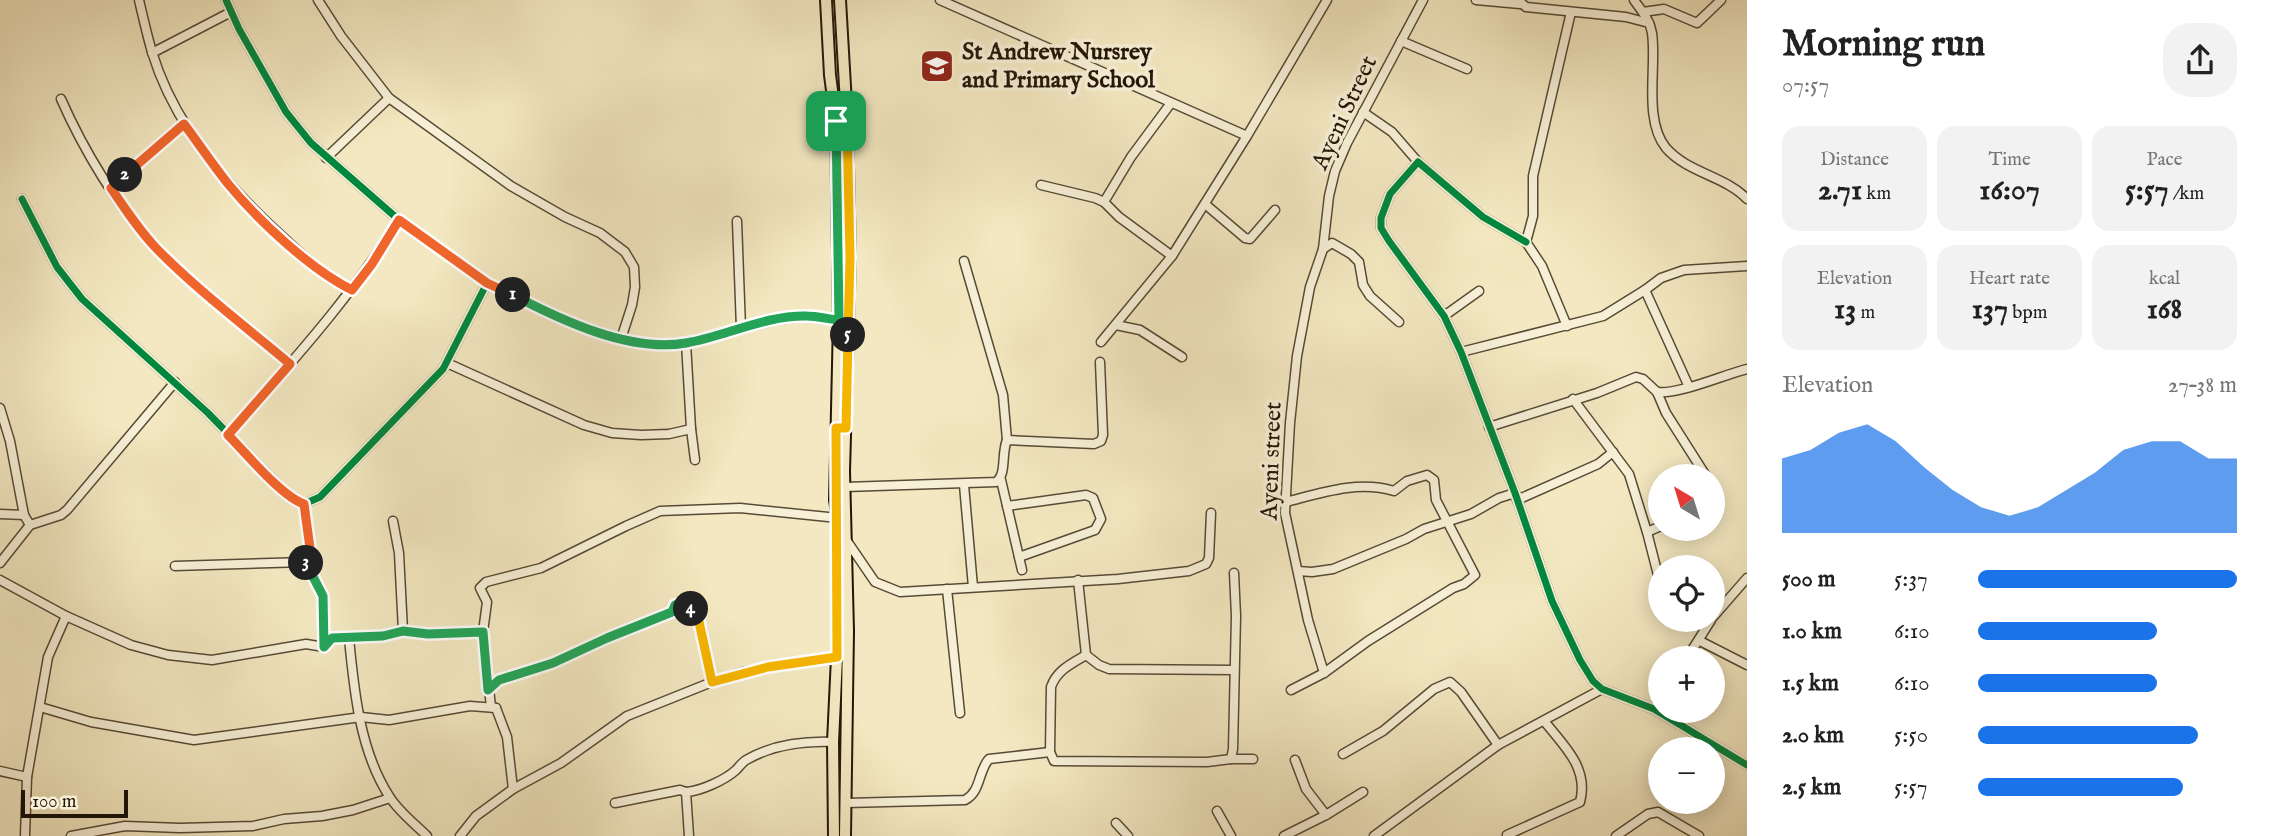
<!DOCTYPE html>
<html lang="en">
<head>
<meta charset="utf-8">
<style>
	:root { --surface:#fff; --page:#f2f2f2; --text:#222; --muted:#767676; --accent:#1a73e8 }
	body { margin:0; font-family:"IM FELL English",serif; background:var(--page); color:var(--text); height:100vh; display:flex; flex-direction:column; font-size:26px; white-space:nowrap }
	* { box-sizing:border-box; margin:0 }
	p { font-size:23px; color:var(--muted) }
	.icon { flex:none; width:38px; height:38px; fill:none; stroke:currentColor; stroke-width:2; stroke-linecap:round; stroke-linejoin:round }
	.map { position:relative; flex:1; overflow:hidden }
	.sheet { display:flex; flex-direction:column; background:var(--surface); width:525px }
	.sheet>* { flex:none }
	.needle { width:46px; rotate:322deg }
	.buttons { position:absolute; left:1648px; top:464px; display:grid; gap:14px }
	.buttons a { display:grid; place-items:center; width:77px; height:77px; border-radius:50%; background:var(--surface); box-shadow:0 4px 18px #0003; font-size:35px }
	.scale { position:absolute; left:21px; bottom:18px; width:107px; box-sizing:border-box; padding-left:7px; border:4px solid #231608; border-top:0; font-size:19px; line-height:24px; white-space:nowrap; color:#231608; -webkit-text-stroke:5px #f7f0d7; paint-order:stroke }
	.pin { position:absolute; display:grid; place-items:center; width:60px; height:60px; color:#fff; margin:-30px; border-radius:14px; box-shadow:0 4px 10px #0006 }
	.km { position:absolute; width:35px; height:35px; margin:-18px; border-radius:50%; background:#222; color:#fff; font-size:19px; line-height:35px; text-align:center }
	.round { display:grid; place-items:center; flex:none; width:74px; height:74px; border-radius:28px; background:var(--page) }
	.overview { display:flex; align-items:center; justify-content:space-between; height:119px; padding:0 35px }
	h1 { font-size:38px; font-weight:700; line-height:52px }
	.figures { display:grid; grid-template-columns:repeat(3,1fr); gap:10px; height:119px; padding:7px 35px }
	.figures div { display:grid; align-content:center; border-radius:18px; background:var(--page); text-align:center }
	.figures b { font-size:30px; font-weight:700 }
	.figures small { font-size:19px; font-weight:400 }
	.figures p { font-size:19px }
	.chart { height:196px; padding:14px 35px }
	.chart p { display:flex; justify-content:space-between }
	.chart svg { width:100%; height:126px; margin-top:7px; fill:var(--accent); opacity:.7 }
	ul { padding:0 35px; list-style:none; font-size:23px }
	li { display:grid; grid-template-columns:112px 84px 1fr; align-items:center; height:52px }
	li i { height:18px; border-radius:9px; background:var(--accent) }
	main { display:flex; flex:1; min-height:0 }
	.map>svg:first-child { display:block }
</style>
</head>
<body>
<main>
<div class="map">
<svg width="1747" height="836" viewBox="0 0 1747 836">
	<rect width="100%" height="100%" fill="#f3e8c1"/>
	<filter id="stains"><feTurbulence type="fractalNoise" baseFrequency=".00286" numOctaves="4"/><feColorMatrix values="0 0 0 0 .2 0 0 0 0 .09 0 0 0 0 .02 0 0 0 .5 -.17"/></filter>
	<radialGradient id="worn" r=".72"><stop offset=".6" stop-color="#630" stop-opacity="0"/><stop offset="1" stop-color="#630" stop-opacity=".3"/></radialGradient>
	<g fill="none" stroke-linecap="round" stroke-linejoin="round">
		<g stroke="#574a36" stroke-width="11">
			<g id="minor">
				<path d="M139,0C143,17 147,35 152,52C174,125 228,188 284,238C305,258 325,276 352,290"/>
				<polyline points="226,0 239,29 286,112 311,143 399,220 487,283 558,318 621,339 652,344 686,343 776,320 806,316 839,320"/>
				<polyline points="318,0 341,36 389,98 511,186 565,217 600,233 625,252 634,267 635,287 632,305 621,339"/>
				<polyline points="940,0 1247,136"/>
				<polyline points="1476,0 1520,4"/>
				<polyline points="1518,0 1526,7 1626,17 1649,23"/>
				<path d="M1634,0C1641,10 1650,20 1652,33C1657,66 1643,120 1666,148C1688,173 1725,176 1747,199"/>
				<polyline points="1643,12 1664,9 1697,23 1721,0"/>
				<polyline points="1401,41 1467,69"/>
				<polyline points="152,53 231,12"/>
				<path d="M61,99C83,149 118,208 156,248C197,290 245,326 290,364"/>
				<polyline points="1363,112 1392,132 1418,162"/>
				<polyline points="326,158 389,98"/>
				<polyline points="1041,185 1095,198 1104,202 1119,217 1172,256"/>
				<polyline points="111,188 184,124"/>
				<polyline points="22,199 57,267 82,299 208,413 279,486 296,501 304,504 320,497 443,369 487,283"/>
				<polyline points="1104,202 1131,157 1171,103"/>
				<polyline points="1205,204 1245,238 1250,239 1275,210"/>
				<polyline points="737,221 741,328"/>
				<polyline points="1526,242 1483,217 1418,162 1390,194 1381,218 1381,228 1389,241 1444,316 1461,352 1515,493 1552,601 1580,660 1593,681 1602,689 1654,709 1747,765"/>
				<polyline points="1323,249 1332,243 1351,254 1359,262 1363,285 1370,296 1399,322"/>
				<polyline points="964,261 1003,395 1007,440"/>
				<polyline points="1645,290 1689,387"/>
				<polyline points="1444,316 1479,291"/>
				<polyline points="1116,325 1140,330 1182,357"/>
				<polyline points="1567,326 1542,266 1526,242 1533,216 1533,176 1571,12"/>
				<polyline points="1101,342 1172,256 1247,136 1327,0"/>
				<polyline points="686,343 691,429 695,460"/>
				<polyline points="1461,352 1603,316 1645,290 1661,278 1684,270 1747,266"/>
				<polyline points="447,363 584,425 612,433 641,435 669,434 691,429"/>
				<path d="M1657,392C1678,395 1723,375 1747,369"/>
				<polyline points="1573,399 1629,474 1647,532 1658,575 1661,578"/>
				<polyline points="0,408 10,441 24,515 30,525"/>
				<polyline points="1489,427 1597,393 1636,377 1643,379 1657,392 1666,413 1706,476"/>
				<path d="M228,435C288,366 350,299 399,220"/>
				<polyline points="1001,480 1022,570"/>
				<polyline points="964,485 973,587"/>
				<path d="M845,487L996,482C1007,474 1001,454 1007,440L1094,444L1101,441L1103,435L1100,362"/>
				<polyline points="1517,500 1598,464 1613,452"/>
				<path d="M1286,502C1321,493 1358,480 1394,491L1407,481L1427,475L1434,480L1436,500L1475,575L1464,584L1453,588L1368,641L1324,673L1291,690"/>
				<polyline points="304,504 311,563 305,562 323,596 324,647"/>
				<polyline points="1007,506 1086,495 1093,498 1101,519 1095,530 1019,557"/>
				<polyline points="0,514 24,515"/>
				<polyline points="393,521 399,553 403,631"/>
				<polyline points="1647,532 1661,526"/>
				<polyline points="847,541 875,582 900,592 1118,579 1189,571 1206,564 1209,558 1211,513"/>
				<polyline points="0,563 30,525 61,515 67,510 175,382"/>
				<polyline points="175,566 305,562"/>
				<polyline points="1298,571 1312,572 1333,569 1406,539 1424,529 1471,514 1499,498 1515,493"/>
				<polyline points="0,580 66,616 131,645 168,655 212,660 306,644 324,647 332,638 383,636 403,631 428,634 483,632"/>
				<polyline points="1078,580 1086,655 1099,665 1109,669 1234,670"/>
				<polyline points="947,589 960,713"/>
				<polyline points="1713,617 1747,578"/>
				<path d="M349,638C354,691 360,751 389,796C398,811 415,824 427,836"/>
				<polyline points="1700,641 1747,665"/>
				<path d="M1086,655C1071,664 1057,670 1051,687L1050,752L1054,761L1207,762L1231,759L1233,749L1236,616L1234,573"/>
				<polyline points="1687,658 1711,620"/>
				<polyline points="1324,673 1308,620 1285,513 1290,423 1297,356 1310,287 1323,249 1329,196 1335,171 1347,143 1423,0"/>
				<polyline points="488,690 499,680 553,663 607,637 672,612 675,605 686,603 698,617 712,682"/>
				<polyline points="40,707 91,722 194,740 361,717 389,720 470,706 496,708"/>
				<polyline points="1654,709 1661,698"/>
				<polyline points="1343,754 1383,731 1434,689 1450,682 1461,692 1498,745"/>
				<polyline points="1231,759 1253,759"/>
				<polyline points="1295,760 1306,789 1326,815"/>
				<polyline points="0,771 27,777"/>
				<polyline points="513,789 507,737 496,708 491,707 483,632 487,602 480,588 486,582 541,568 626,526 660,511 740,508 838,518"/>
				<polyline points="615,803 680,790 686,792"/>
				<path d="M846,803L965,800C981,792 978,771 989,759L1050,752"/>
				<polyline points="1217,811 1231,836"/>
				<polyline points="1116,823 1128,836"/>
				<path d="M1507,835L1580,802C1589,768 1564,746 1545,722"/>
				<polyline points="25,836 27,777 48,657 66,616"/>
				<polyline points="71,836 125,826 180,828 253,826 284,819 322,816 353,810 390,798"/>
				<polyline points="460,836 476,816 513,789 561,763 627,716 712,682 743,672 837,657"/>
				<path d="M689,836L686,792C701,791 725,780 736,770C740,766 743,761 748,759C773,745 805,741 833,742"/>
				<polyline points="1284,836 1326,815 1363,792"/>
				<polyline points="1374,836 1498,745 1602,689"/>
				<polyline points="1616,836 1648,814 1658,812 1699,836"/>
			</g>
		</g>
		<g stroke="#231608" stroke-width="14">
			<g id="major">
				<polyline points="826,0 830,75 836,121 839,320 835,500 838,518 837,657 833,742 834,836"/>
				<polyline points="840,0 847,121 850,257 844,471 848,631 845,836"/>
			</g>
		</g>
		<use href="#minor" stroke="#f7f0d7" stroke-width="8"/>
		<use href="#major" stroke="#f3e8c1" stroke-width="10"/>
		<g stroke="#f7f0d7" stroke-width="11">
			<g id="cycleway">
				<polyline points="226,0 239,29 286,112 311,143 399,220 487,283 558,318 621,339 652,344 686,343 776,320 806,316 839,320"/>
				<polyline points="22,199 57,267 82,299 208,413 279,486 296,501 304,504 320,497 443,369 487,283"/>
				<polyline points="1526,242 1483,217 1418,162 1390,194 1381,218 1381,228 1389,241 1444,316 1461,352 1515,493 1552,601 1580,660 1593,681 1602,689 1654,709 1747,765"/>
			</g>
		</g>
		<use href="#cycleway" stroke="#00873e" stroke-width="7"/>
	</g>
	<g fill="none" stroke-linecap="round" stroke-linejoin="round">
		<g stroke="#fff" stroke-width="14">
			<path id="split-1" d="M513,295C561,320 630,353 686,343C726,336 766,315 807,316C817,316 828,319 839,320L836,121"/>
		</g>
		<g stroke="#fff" stroke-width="14">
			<path id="split-2" d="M125,175L184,124C199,144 213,165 229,185C259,221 310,269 352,290L372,264L399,220L487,283L513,295"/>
		</g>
		<g stroke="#fff" stroke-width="14">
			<path id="split-3" d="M125,175L111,188C125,209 139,230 156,248C197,290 245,326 290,364L228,435C246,453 281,496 304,504L312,563H306"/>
		</g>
		<g stroke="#fff" stroke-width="14">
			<polyline id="split-4" points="306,563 323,596 324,647 332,638 383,636 403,631 428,634 483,632 488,690 499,680 553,663 607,638 672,612 675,605 686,603 691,609"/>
		</g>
		<g stroke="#fff" stroke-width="14">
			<polyline id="split-5" points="691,609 698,617 712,682 768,667 837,657 836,428 846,428 848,335"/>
		</g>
		<g stroke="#fff" stroke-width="14">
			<polyline id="split-6" points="836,121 847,121 850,257 848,335"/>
		</g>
		<use href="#split-1" stroke="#22a559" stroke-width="9"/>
		<use href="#split-2" stroke="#f0652b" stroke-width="9"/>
		<use href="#split-3" stroke="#f0652b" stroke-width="9"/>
		<use href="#split-4" stroke="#22a559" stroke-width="9"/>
		<use href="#split-5" stroke="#f5b400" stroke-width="9"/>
		<use href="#split-6" stroke="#f5b400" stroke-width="9"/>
	</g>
	<defs>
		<g id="school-square" transform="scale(1.75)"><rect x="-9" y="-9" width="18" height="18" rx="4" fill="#8f2418" stroke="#f7f0d7"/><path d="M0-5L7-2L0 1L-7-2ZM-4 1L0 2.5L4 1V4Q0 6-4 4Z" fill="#fff"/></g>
	</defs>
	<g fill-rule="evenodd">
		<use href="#school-square" x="937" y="66"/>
	</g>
	<g text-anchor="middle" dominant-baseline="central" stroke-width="7" stroke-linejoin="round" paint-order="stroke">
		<g font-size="24" font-weight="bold" fill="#231608" stroke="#f7f0d7" text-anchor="start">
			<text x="962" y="52">St Andrew Nursrey<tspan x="962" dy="28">and Primary School</tspan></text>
		</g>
		<g font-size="24" fill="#231608" stroke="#f7f0d7">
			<text transform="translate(1345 113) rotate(-65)">Ayeni Street</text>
			<text transform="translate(1272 461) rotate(-88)">Ayeni street</text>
		</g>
	</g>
	<rect width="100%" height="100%" filter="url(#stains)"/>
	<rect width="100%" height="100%" fill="url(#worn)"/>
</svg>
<div class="buttons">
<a><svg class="needle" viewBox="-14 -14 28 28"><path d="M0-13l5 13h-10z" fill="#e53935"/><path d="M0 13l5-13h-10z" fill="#767676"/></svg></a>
<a><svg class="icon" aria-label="locate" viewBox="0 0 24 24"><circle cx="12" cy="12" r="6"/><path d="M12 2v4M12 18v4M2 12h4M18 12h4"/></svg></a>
<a>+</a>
<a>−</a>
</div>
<div class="scale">100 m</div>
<div class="pin" style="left:836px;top:121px;background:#1e9e55"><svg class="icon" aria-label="arrive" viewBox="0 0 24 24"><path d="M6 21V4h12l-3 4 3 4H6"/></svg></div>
<b class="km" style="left:513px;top:295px">1</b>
<b class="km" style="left:125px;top:175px">2</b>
<b class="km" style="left:306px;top:563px">3</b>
<b class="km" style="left:691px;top:609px">4</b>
<b class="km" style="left:848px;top:335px">5</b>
</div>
<section class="sheet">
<div class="overview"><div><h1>Morning run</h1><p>07:57</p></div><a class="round"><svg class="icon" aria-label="share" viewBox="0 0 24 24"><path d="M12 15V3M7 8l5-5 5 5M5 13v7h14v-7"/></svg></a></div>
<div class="figures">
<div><p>Distance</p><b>2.71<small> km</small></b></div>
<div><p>Time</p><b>16:07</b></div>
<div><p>Pace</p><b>5:57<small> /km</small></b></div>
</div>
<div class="figures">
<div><p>Elevation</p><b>13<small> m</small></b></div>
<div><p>Heart rate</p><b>137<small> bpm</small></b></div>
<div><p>kcal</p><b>168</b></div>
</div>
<div class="chart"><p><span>Elevation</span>27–38 m</p>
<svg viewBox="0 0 160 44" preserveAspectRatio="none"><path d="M0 44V18L10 15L20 9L30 6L40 12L50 21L60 29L70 35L80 38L90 35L100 29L110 23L120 15L130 12L140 12L150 18L160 18V44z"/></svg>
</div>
<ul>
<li><b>500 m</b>5:37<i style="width:100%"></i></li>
<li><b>1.0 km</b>6:10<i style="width:69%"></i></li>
<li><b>1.5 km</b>6:10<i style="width:69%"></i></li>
<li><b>2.0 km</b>5:50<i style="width:85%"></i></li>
<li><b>2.5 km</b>5:57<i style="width:79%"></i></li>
</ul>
</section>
</main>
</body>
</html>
